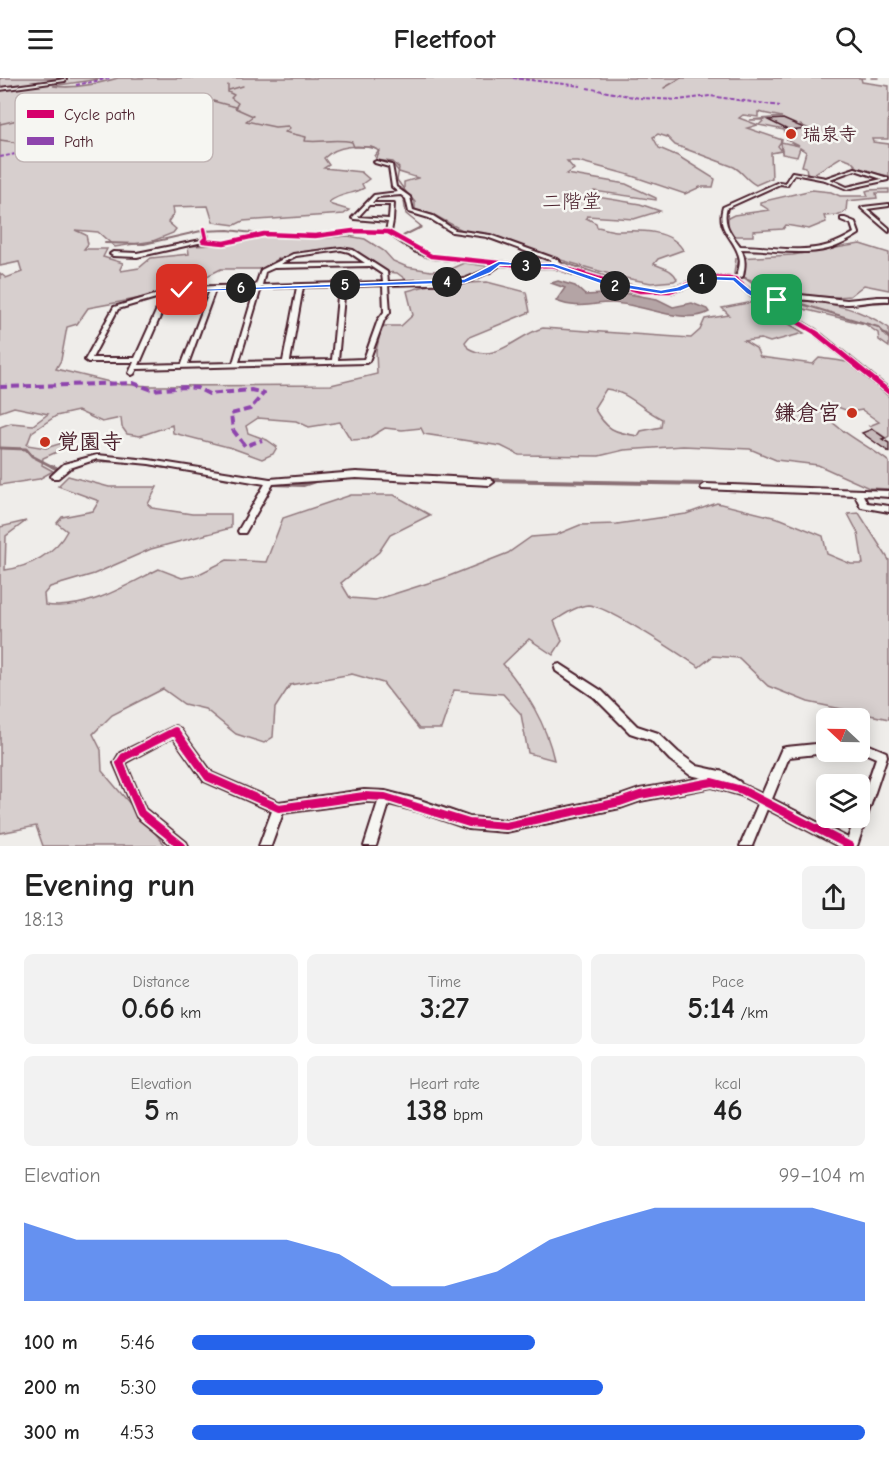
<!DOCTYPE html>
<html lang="en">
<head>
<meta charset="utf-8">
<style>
	:root { --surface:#fff; --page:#f2f2f2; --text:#222; --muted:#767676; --accent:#2563eb }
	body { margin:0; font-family:"Comic Neue","Klee One",sans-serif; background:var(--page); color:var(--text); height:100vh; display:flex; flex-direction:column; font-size:22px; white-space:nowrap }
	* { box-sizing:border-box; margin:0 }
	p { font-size:20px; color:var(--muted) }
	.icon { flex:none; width:33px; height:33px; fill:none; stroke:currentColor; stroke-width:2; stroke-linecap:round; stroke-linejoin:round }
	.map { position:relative; height:768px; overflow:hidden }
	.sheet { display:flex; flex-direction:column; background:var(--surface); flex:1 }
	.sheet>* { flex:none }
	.needle { width:39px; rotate:292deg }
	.controls { position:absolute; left:816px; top:630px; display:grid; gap:12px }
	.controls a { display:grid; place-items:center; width:54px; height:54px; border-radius:9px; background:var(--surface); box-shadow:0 3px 15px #0003; font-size:30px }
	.pin { position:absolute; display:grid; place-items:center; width:51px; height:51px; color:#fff; margin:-26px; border-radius:12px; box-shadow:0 3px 9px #0006 }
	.km { position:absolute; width:30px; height:30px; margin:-15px; border-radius:50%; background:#222; color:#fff; font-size:16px; line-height:30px; text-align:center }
	.round { display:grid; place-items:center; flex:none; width:63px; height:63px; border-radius:9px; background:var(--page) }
	.headline { display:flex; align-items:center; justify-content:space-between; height:102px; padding:0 24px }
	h1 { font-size:33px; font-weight:600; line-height:45px }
	.stats { display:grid; grid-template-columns:repeat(3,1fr); gap:9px; height:102px; padding:6px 24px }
	.stats div { display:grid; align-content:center; border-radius:9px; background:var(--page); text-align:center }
	.stats b { font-size:30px; font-weight:600 }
	.stats small { font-size:16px; font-weight:400 }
	.stats p { font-size:16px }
	.chart { height:168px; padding:12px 24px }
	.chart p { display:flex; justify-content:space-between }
	.chart svg { width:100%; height:108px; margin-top:6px; fill:var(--accent); opacity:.7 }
	ul { padding:0 24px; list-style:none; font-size:20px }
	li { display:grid; grid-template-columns:96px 72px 1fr; align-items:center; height:45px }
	li i { height:15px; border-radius:8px; background:var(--accent) }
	header { display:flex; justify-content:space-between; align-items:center; height:78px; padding:0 24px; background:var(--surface); font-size:27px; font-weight:600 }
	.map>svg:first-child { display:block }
</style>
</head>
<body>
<header><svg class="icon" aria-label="menu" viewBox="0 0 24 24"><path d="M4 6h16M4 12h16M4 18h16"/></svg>Fleetfoot<svg class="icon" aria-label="search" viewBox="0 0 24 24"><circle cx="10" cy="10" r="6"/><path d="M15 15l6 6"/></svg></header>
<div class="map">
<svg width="889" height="768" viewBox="0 0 889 768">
	<rect width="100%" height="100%" fill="#efedea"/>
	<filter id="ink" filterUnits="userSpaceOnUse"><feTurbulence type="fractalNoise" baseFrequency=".0167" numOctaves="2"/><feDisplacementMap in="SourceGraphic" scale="12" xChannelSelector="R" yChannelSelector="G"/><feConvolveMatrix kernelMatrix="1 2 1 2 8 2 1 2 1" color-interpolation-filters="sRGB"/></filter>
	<g filter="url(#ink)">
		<g fill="#d7cfce" stroke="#90777c" stroke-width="1.5" fill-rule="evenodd">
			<path d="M0,0H106L53,8C75,11 97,6 118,0H866H861L862,4L889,8L888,61H872L873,64L889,66V98L860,92L850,82L841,79L812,97L807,95L806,89L802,88L806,74L800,70L797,79L782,76V73L771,75L772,100L756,107C746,102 743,94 734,89L675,67L667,59L658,56L653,59L659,70L678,78L715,101L713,109H700L685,116L626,96L578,83H567L574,91L567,96L626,106L656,120V122L594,113L591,118L640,126L660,133L634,141L587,138L586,140L596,145L597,149C604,150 613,154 621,153C642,152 671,152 683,172L658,181L654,186C663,190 673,191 677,201L674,203L651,205L620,199L554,180L486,155L462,152L434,137L415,132V124L404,112V104L418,100L399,94L392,85L377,83L375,78L378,74L377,71C360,66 337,67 324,80L329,87L324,90L361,94L369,101L362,106L364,110C352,117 342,114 329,124L332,127L349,132L344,136L243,143L235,147L213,144L208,128L173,129L174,135L168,144L176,151L173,155L153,163L115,169L98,154L75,152L86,157L88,166L84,171H107L103,179L123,185L120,191L121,193L139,190L151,180L189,176L188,168L219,167L268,158L325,160L348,158L365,161L384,173L393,183L407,189L431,193L448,192L464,185L492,189L472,198L451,202L408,203L397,195L386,194L357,175L344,172H324L280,180L262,191H221L207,198L190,201L163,216L88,230L77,246L67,249L61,282L56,291L118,306L151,308L331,307L377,296L376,273L382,248H401L413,237L407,213L429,207L487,204L526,214L530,234L469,259L465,264L468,270C496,287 518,256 543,250L691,260L700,252L705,241L729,237L722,230L753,224L804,255L770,264L761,261L744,263L756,270L760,279L813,286L819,280C831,282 846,282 857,288C869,296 877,308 889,316V358L886,360L869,348L879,344L862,332L851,334L835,328L825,334C828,348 876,372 889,384V411L869,410L818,387L776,382L750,371L683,368L624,372L599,378L519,377L501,368L424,356L421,350L402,352L385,350L367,361L351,362L340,344L309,349L296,343L258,340L246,348L248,355L267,362L277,369L273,376L262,381L232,370L173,355L172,347L140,358L127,356L122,349L121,340L102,344L78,333L56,338L32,354L27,367L46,370L62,365L68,369L43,380L42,387L53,393L39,401L0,407V349L11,345L33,347L48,336L14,329L0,334V195L6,200L22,194L19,184L0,188V12L16,8L0,10ZM758,34L782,39L750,42H764L759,47L784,52L785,55L794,59L787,62L799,68L781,64L782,73L778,68L782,62L747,50L758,47L739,40L743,37L758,39ZM606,311C629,314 641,331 662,341L661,349L641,353L638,358C613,354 607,352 594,330Z"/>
			<polygon points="889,111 889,115 876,115 877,120 847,123 846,133 837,137 824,138 826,144 809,151 786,147 783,151 753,153 753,158 734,158 728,155 728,140 734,137 769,132 760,126 760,124 812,112 831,114 840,118 868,118 866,113 869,112"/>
			<polygon points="860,166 889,175 889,212 864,207 850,218 837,219 780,217 759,213 751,202 734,196 736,180 793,177"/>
			<path d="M792,222C826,223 861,230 889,250V269L879,262L878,255L865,246L799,230L790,227Z"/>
			<path d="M68,398L109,409H157L148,426L152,430L192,436H231V450L151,471L94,496L50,509L44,516L45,527C86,533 123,509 159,491L182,500L197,497L227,482L266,484L283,440L351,417H394L430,437L390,457L379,474L341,505L350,520L375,522L444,500L508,475L531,459L556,457L580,447L617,446L686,436L717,425L781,441L823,458L827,476L851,486H863L858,455L848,436L859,435L889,482V641L808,624L768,608L739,580L713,578L699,589C681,577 606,527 588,527C576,528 564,537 554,543L562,563L553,577L529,561L503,586C527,615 546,645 554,682L528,675L521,636L503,616L454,612L441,651H419L383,605L352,596L290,607L275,630L273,659L264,665L236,656L205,631L184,626L163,611L112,637L93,656L101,672L102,693L166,768H43L36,748L0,755V449L26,443L6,458L5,492C29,489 56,475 67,453L57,445L62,439L93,433L99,423L58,408Z"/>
		</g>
		<path fill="#b4a4a5" stroke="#8a6f74" stroke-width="1.5" d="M558,203L575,208L585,217L623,215L657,221L673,229L692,225L707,231L709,234C683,248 641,225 612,225C589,225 579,232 556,223L565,210L551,205Z"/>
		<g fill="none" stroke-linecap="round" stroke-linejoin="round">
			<g stroke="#8a6f74" stroke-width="1.5">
				<polyline points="871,0 878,0"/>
				<path d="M228,7V14L234,17L231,20L238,25L235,30L253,38L246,43L275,49L288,48L290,50L285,54L306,59L305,63C322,65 335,60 352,64L354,69H371L380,73L376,82L393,84L399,90L397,102L411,121L404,123L406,136L422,149L418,151"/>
				<polyline points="664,10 681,0"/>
				<polyline points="229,12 243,8"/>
				<polyline points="213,23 235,29"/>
				<polyline points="0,46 31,39"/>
				<polyline points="800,47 812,52"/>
				<polyline points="0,62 36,67"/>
			</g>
			<g stroke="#8a6f74" stroke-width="2">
				<polyline points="347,155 395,156 404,163"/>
				<polyline points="291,158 314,160 332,157"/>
				<polyline points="401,159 421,149"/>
				<polyline points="105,165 144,166 201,153 228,152 270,157"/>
				<polyline points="476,181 517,185"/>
				<polyline points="550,185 565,185 644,211"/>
				<polyline points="735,199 740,179"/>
				<polyline points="688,204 703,197 745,200 765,215 878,249 885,256"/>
			</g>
			<g stroke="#8a6f74" stroke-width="3">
				<polyline points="884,255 889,260"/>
				<polyline points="871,302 889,318"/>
				<polyline points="0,370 26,371 32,378 55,390"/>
				<polyline points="91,383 117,383"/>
				<polyline points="148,386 164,389"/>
			</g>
			<g stroke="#8a6f74" stroke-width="4">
				<polyline points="52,388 58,391"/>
				<polyline points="159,388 164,389"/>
				<polyline points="223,399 242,402"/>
				<polyline points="489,402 707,406"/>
				<polyline points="272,406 303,407 318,402"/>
			</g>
		</g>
		<g fill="#c6babb" stroke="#4a1f2b" stroke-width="1.5">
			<polygon points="783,41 806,51 790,53 768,42"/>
			<polygon points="872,351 885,360 882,361 889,365 889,374 862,355"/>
		</g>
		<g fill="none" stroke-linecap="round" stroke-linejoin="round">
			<g stroke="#4a1f2b" stroke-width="4">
				<g id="street">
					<polygon points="66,1 65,3 0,12 0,10"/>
					<path d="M376,83L392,87L396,109L410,119L413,132L433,138L455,152L490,157L559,182L562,188L608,204L640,211H669L705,198L734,199L737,197C739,191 741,184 739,178C734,159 716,152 723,129L779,104L785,105L792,94L826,100L855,90L888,100V102L847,111L825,102L794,96L787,107L780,106L727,130C722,146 731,156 740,168C769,168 801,176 829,167C838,164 846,160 854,155L851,146L841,142V140H845L855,144L859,155V156C849,162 840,168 828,171C800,178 770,171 741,171C746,181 745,188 743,198L738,201L756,217L769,224L781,220L800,217L847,222L878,219H889V223C875,222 861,226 847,226C818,226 802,215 773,227L816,252L889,311V316L887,315L812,254L752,219L734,203L706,202L670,215H640L604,206L553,189L529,190L500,187L490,194L465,205L388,207L390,234L384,242L369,283L366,285L137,291L134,296L132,297L129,295L134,284H88L85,282L114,229L182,209L256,207L261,192L293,176L341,170L353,172L387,194L388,204L464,201L486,192L494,186L431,180L416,174L387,155L353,154L315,159L264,157L224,166L203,164L137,179L113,178L110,176L113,174L137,175L201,162L204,160L202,151L204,150L206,151L208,160L207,162L224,164L264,155L315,157L353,152L386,153L388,144L354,141L352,140L374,117L398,114L392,109L389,89L375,85L374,84ZM855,92L882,101L847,109L830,101ZM401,117L406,121L409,134L429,140L452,154L487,159L555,184L556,186L553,185L529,186L432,177L420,172L391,154L393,143L394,125H372L377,119ZM369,127H390L389,141L358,139ZM341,172L349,174L365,185L280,186L296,178ZM370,188L382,196L383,204L262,207L265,194L274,190ZM383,207L384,234L378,242L364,281L338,282L345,208ZM339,208L332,282L290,283L303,209ZM297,209L283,283L239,284L261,210ZM255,211L233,285L188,286L215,212ZM210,212L182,286L139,287L169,218L168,217L182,213ZM163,218L135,280H92L118,231Z"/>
					<polygon points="889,126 889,128 867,131 889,150 889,154 861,130 863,129"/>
					<polygon points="97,377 149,382 270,401 356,394 490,401 494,404 490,407 356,400 273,406 245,455 239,455 238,453 265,406 149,386 97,381 70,390 58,400 52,400 51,398 64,386"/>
					<polygon points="705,406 889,413 889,419 863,417 867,425 889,428 889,434 861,429 855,417 702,411 701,409"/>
					<polygon points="560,586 602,613 637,648 658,655 678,674 697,688 724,694 740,704 741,706 762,716 782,670 786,669 826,665 826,674 830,674 826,675 789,679 772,721 848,760 855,740 860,740 860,727 876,680 860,673 860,663 886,674 887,678 857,768 838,768 767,731 752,768 740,768 758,726 740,717 712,709 640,723 620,730 506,754 469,751 420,734 389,726 376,768 364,768 378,724 364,724 283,735 271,768 259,768 272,733 204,703 173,659 128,683 126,686 145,731 186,764 188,768 173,768 137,739 114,685 120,675 175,648 179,650 212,695 279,724 364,712 385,713 420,722 469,739 506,742 620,718 640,711 703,700 690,697 670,682 651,662 630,655 594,619 556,593 555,590 556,587"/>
				</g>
			</g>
			<use href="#street" fill="#f6f6f2" fill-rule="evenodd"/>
			<g stroke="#8e44ad" stroke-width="2" stroke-dasharray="4 2" stroke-linecap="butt">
				<polyline points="513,0 581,8"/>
				<polyline points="76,7 111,0"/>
				<polyline points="587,10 639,20 679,22 710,18 780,28"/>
				<polyline points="36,50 58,35 53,31 29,31 38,25"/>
				<polyline points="0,79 47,70 49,63 32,61 32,55 37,50"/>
			</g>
			<polyline stroke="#8e44ad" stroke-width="4" stroke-dasharray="8 4" stroke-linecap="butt" points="0,309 133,305 153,312 185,309 197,310 209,316 251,312 264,315 250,331 231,336 233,352 245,368 262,362"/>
			<g stroke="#f6f6f2" stroke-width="8">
				<polyline id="cycleway-far2" points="204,151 206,160 203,163 224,165 264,156 315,158 353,153 388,154 431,178 529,188 553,187 640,213 670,213 705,200 735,201 754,218 818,256"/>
			</g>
			<g stroke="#f6f6f2" stroke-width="8">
				<polyline id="cycleway-far1" points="816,255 889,314"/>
			</g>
			<g stroke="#f6f6f2" stroke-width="12">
				<polyline id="cycleway" points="182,768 141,735 120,685 124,679 175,653 208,699 279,730 364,718 385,719 469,745 506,748 620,724 640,717 712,704 742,712 850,768"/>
			</g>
			<use href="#cycleway-far2" stroke="#d6006c" stroke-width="4.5"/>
			<use href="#cycleway-far1" stroke="#d6006c" stroke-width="5"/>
			<use href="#cycleway" stroke="#d6006c" stroke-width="8"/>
		</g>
	</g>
	<polygon fill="#2563eb" stroke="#fff" stroke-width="1.5" points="499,183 529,186 553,185 607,203 661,212 677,209 705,198 735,199 752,213 770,223 777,220 781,222 767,228 747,216 733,203 706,202 681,213 661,216 604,207 553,189 500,187 490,195 465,205 182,214 178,212 464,201"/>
	<g fill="#c8321e" stroke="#f6f6f2" stroke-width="2">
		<circle cx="791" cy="56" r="6"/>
		<circle cx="852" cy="335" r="6"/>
		<circle cx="45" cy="364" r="6"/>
	</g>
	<g text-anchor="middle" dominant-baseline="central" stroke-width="5" stroke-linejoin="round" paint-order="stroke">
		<g font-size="18" font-weight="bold" fill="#4a1f2b" stroke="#f6f6f2" text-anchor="start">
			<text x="803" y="56">瑞泉寺</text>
		</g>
		<g font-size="20" fill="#4a1f2b" stroke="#f6f6f2">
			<text x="572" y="123">二階堂</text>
		</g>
		<g font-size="22" font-weight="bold" fill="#4a1f2b" stroke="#f6f6f2" text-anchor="end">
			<text x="840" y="335">鎌倉宮</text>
			<text x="57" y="364" text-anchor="start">覚園寺</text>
		</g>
	</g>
	<rect x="15" y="15" width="198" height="69" rx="9" fill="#f6f6f2" stroke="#c2b6b6" stroke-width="1.5"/>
	<rect x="27" y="32" width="27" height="8" fill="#d6006c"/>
	<rect x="27" y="59" width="27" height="8" fill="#8e44ad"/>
	<g font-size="16" fill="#4a1f2b">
		<text x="64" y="42">Cycle path</text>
		<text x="64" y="69">Path</text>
	</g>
</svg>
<div class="controls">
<a><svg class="needle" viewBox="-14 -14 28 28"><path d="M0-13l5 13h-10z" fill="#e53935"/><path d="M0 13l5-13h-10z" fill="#767676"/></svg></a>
<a><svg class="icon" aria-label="layers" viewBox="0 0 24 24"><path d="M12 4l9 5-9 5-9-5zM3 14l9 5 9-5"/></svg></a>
</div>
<div class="pin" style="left:777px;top:222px;background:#1e9e55"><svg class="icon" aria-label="arrive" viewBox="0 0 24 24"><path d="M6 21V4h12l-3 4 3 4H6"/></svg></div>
<div class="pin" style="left:182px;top:212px;background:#d93025"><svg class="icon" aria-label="check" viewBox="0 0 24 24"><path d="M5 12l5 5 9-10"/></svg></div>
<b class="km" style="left:702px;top:201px">1</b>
<b class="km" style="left:615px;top:208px">2</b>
<b class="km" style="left:526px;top:188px">3</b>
<b class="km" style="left:447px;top:204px">4</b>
<b class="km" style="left:345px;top:207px">5</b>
<b class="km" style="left:241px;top:210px">6</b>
</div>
<section class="sheet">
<div class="headline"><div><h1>Evening run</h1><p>18:13</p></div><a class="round"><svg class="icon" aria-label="share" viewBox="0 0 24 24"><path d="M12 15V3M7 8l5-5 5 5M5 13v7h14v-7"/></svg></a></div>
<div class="stats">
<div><p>Distance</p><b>0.66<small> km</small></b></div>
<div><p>Time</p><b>3:27</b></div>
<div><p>Pace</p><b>5:14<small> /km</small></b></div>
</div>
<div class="stats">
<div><p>Elevation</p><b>5<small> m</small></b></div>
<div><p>Heart rate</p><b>138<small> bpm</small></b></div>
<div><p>kcal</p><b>46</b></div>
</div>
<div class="chart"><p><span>Elevation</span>99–104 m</p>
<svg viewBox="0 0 160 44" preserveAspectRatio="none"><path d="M0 44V12L10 19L20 19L30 19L40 19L50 19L60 25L70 38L80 38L90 32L100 19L110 12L120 6L130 6L140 6L150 6L160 12V44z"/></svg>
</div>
<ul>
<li><b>100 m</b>5:46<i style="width:51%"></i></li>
<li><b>200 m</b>5:30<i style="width:61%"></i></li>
<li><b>300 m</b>4:53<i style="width:100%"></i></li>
</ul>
</section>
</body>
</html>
